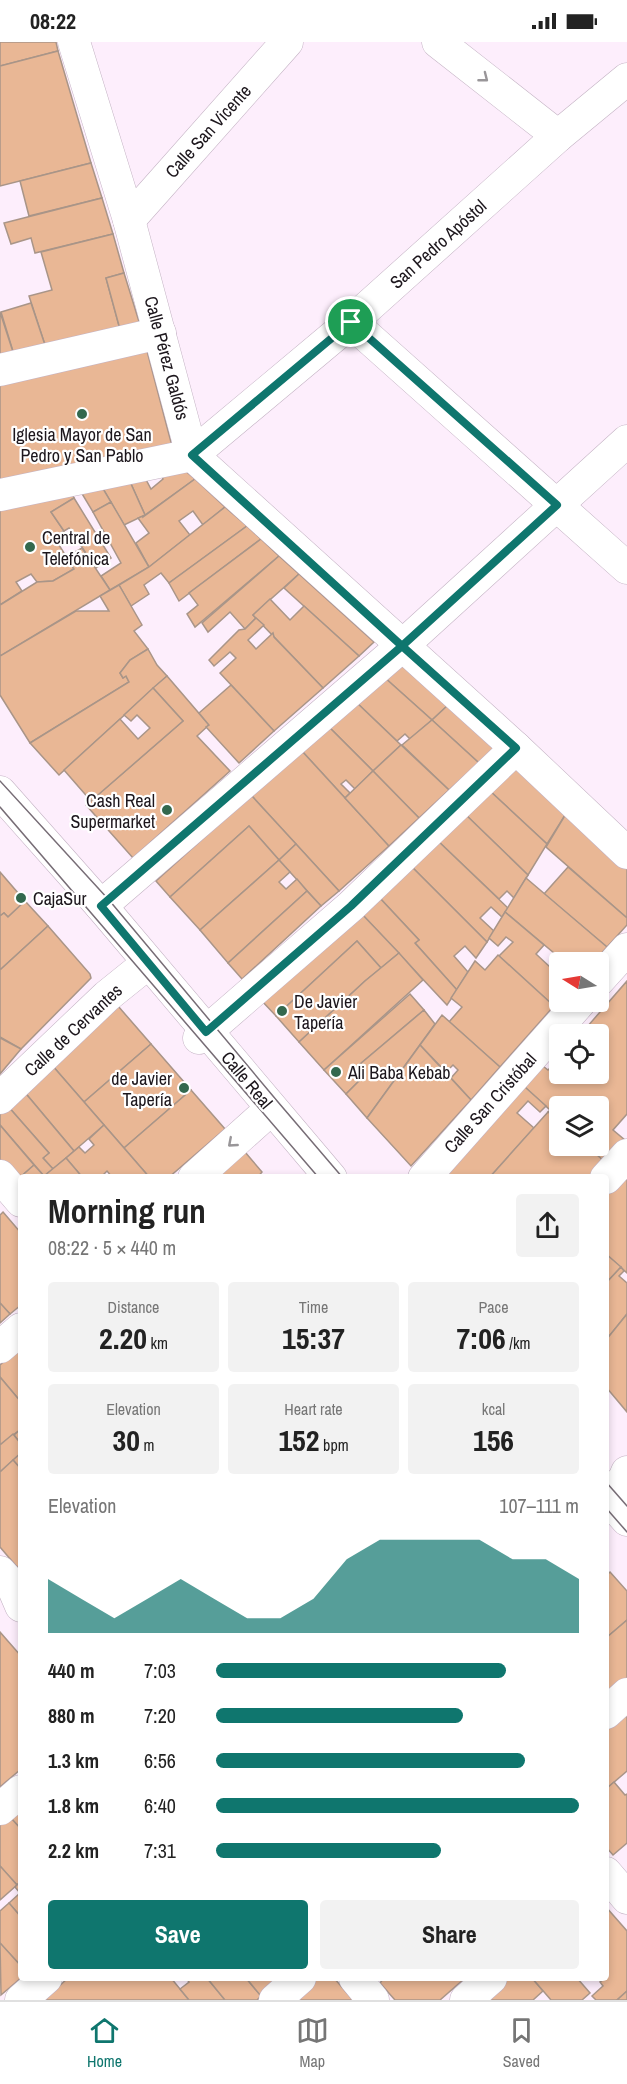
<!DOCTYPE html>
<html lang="en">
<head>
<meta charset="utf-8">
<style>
	:root { --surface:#fff; --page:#f2f2f2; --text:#222; --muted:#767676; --line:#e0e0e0; --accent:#0f766e }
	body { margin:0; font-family:"Archivo Narrow",sans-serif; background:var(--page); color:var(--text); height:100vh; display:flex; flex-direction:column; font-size:22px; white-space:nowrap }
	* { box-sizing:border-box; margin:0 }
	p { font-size:20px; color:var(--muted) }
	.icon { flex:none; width:33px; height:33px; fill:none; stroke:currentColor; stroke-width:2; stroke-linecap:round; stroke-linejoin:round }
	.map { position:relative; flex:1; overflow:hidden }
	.panel { position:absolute; left:18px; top:1132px; width:591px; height:807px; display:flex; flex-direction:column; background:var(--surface); border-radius:6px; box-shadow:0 3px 9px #0003 }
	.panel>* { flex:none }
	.needle { width:39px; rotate:281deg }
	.buttons { position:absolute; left:549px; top:910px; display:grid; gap:12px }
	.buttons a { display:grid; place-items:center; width:60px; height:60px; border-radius:6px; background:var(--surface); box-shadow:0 3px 9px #0003; font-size:30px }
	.pin { position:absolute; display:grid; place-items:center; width:51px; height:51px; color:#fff; margin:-26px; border:3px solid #fff; border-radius:50%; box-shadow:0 2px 6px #0007 }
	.round { display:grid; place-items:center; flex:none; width:63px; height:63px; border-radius:6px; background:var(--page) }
	.overview { display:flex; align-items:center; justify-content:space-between; height:102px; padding:0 30px }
	h1 { font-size:33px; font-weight:800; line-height:45px }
	.metrics { display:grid; grid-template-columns:repeat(3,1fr); gap:9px; height:102px; padding:6px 30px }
	.metrics div { display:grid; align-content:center; border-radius:6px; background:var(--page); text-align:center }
	.metrics b { font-size:30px; font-weight:800 }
	.metrics small { font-size:16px; font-weight:400 }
	.metrics p { font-size:16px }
	.chart { height:168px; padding:12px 30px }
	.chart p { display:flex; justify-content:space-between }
	.chart svg { width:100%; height:108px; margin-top:6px; fill:var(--accent); opacity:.7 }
	.button { display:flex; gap:12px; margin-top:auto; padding:12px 30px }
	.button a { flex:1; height:69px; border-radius:6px; background:var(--accent); color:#fff; font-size:24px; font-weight:800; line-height:69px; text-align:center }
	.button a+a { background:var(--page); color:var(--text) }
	ul { padding:0 30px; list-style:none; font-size:20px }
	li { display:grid; grid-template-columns:96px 72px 1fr; align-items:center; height:45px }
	li i { height:15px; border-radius:8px; background:var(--accent) }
	.status { display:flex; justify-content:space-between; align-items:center; height:42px; padding:0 30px; background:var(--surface); direction:ltr }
	.status svg { height:16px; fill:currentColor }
	.menu { display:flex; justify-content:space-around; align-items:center; height:84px; border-top:2px solid var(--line); background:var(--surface); font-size:16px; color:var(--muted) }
	.menu a { display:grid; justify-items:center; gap:3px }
	.menu .current { color:var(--accent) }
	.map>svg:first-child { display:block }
</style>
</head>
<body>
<div class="status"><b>08:22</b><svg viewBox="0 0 49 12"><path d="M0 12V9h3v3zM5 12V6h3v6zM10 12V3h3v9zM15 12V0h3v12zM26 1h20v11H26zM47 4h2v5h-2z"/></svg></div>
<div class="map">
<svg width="627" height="1958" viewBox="0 0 627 1958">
	<rect width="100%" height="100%" fill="#fdeefc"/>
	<g fill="#e9b795" stroke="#a99588" stroke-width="1.5">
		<polygon points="0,0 56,0 58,9 0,24"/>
		<polygon points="58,9 91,121 0,144 0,24"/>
		<polygon points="91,121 102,156 29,174 20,139"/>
		<polygon points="102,156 113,192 35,211 31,196 11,202 4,181"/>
		<polygon points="113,192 124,231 106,236 121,291 47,309 29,254 52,248 41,210"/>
		<polygon points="124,231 141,286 121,291 106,236"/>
		<polygon points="31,261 47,309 15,316 1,270"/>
		<polygon points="0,270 15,316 0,320"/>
		<polygon points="146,305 172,404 0,446 0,340"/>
		<polygon points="177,422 195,437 145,473 127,433 142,430 151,447 163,437 159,426"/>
		<polygon points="127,433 145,473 124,483 99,440"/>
		<polygon points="195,437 225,465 203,483 193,469 179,479 190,493 149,525 136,501 149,491 138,476 143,474 143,475"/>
		<polygon points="99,440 111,460 93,470 78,445"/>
		<polygon points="69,447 74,456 51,470 64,489 54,495 74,527 53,539 37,540 31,532 16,540 22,549 0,563 0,463"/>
		<polygon points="74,456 111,516 96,526 69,486 64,489 51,470"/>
		<polygon points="111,460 149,525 110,548 101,534 121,521 93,470"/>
		<polygon points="225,465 247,484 169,541 161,531 144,543 149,552 131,564 119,543 149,525"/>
		<polygon points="247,484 261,497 179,559 169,541"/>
		<polygon points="261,497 279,514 195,585 187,572 198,563 189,551"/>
		<polygon points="82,506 110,548 0,614 0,563 37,540 53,539 74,527 66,515"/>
		<polygon points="279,514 299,532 253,573 256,576 245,587 230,570 208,590 202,581"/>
		<polygon points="299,532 374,600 359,614 284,546"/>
		<polygon points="119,543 142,583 134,589 148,607 130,618 120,631 123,636 126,634 129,640 30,701 0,653 0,614 76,569 109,569 100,554"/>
		<polygon points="270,557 290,578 304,564 359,614 323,646 253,573"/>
		<polygon points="256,576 264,583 248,598 256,607 273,591 274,595 323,646 274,689 220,631 236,616 230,610 214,624 209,618 239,588 245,587"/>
		<polygon points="148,607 157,623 167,634 59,733 30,701 129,640 126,634 123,636 120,631 130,618"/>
		<polygon points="399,621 447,664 432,678 384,635"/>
		<polygon points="167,634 209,683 197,694 230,729 133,816 86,763 183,679 153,646"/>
		<polygon points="384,635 432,678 410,697 405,692 397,699 356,660"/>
		<polygon points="231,643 274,689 239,721 206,685 209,683 199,671"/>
		<polygon points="153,646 183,679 91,759 64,728 120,677 138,697 150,686 137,673 131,679 124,673"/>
		<polygon points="356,660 401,703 373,729 328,684"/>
		<polygon points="447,664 495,706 479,721 432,678"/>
		<polygon points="432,678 479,721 449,748 402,703"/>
		<polygon points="328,684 373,729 355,747 346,738 341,742 350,751 345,756 301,708"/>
		<polygon points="401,703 449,748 419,776 373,729"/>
		<polygon points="301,708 389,804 339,849 251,753"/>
		<polygon points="517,725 567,770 547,802 490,749"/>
		<polygon points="373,729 419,776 389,804 345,756"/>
		<polygon points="490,749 547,802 528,833 465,772"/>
		<polygon points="251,753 296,802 279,818 249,784 170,855 156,839"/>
		<polygon points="567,770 627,824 627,876 546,805"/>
		<polygon points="465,772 528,833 514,856 507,849 499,857 437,798"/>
		<polygon points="249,784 279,818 200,888 170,855"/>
		<polygon points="437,798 508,866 502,875 491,865 480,876 494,889 487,900 410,823"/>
		<polygon points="296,802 339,849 321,864 279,818"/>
		<polygon points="279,818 290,830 279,840 286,847 297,837 307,849 228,921 200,888"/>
		<polygon points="410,823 487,900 476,916 465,904 454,914 468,930 457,948 415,901 419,898 377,853"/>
		<polygon points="568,825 627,876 627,883 607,905 544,852"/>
		<polygon points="0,830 25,859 8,875 4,871 0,874"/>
		<polygon points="526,836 607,905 593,921 566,921 505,870"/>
		<polygon points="307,849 321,864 242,937 228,921"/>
		<polygon points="377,853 419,898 415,901 457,948 447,963 359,869"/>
		<polygon points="25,859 48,884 0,928 0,874 4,871 8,875"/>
		<polygon points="359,869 399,911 381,926 357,899 276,974 261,958"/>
		<polygon points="505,870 544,903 536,912 550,925 559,916 566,921 560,921 560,958 554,964 499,914 513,900 506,895 498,904 489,896"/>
		<polygon points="48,884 90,932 91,936 21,1007 0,995 0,928"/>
		<polygon points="357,899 381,926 365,939 299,1000 276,974"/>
		<polygon points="399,911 423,938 324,1028 299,1000 365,939"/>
		<polygon points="498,913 554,964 500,1025 449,980 462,965 451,956 475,919 485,928"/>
		<polygon points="627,939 627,1072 613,1088 626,1099 606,1121 587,1104 598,1104 598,1065 569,1065 564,1060 553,1073 548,1070 550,1068 516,1037 534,1017 548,1028 560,1016 560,1032 598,1032 598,993 580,993"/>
		<polygon points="410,952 424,968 353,1028 361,1037 346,1052 324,1028"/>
		<polygon points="118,964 151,1002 84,1060 51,1022"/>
		<polygon points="424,968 435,982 367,1076 346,1052 361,1037 353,1028"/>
		<polygon points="442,973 500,1025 471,1058 451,1036 458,1028 453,1023 446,1030 420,1003"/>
		<polygon points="0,996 21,1007 0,1032"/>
		<polygon points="151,1002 191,1048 124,1106 84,1060"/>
		<polygon points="420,1003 471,1058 411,1124 367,1076"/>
		<polygon points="51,1022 104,1083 74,1109 22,1047"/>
		<polygon points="516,1037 546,1064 540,1070 528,1059 517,1071 534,1086 489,1136 427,1136"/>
		<polygon points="22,1047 74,1109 53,1127 43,1116 49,1111 6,1062"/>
		<polygon points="191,1048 225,1087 168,1136 150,1136 124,1106"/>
		<polygon points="6,1062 49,1111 43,1116 53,1127 44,1134 0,1083 0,1067"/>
		<polygon points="548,1070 560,1080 560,1104 587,1104 606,1121 593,1136 489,1136"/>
		<polygon points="0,1083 34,1123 17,1138 0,1119"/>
		<polygon points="104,1083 124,1106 150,1136 113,1136 107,1129 100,1136 83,1136 66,1116 79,1105 85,1111 94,1103 89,1097"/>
		<polygon points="245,1110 262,1130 257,1136 216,1136"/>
		<polygon points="66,1116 83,1136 21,1136 17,1138 34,1123 44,1134"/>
		<polygon points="623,1134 627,1138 627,1231 606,1212 606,1153"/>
		<polygon points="3,1170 21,1191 21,1263 10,1272 0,1261 0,1173"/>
		<polygon points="606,1212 621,1225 606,1241"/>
		<polygon points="621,1225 624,1229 619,1234 627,1241 627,1272 606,1298 606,1241"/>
		<polygon points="0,1261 10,1272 0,1281"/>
		<polygon points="627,1272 627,1370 606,1345 606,1298"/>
		<polygon points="21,1304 21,1360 0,1335 0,1323"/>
		<polygon points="0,1335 21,1360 21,1387 0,1403"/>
		<polygon points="21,1387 21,1402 14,1393"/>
		<polygon points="13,1392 21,1402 21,1411 0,1430 0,1403"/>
		<polygon points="21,1411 21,1427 13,1418"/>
		<polygon points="13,1418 21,1427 21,1522 17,1525 0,1505 0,1430"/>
		<polygon points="610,1530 627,1549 627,1578 606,1596 606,1534"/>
		<polygon points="627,1578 627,1636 606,1654 606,1596"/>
		<polygon points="0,1590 21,1614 21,1727 0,1745"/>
		<polygon points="627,1671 627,1729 606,1747 606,1689"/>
		<polygon points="614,1740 625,1753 627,1752 627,1801 613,1813 606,1805 606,1747"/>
		<polygon points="21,1764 21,1787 9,1774"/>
		<polygon points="9,1774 21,1787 21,1839 17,1843 0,1824 0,1782"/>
		<polygon points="0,1824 17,1843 0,1858"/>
		<polygon points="21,1839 21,1875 9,1861 20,1851 15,1845"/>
		<polygon points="9,1861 21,1875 21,1924 0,1901 0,1869"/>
		<polygon points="606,1865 627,1889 627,1949 617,1958 596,1958 592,1954 603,1944 600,1940 606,1936"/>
		<polygon points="0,1901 21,1924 21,1936 1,1953"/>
		<polygon points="68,1936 171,1936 189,1958 44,1958"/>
		<polygon points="186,1936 207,1936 225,1958 189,1958 180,1947 189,1940"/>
		<polygon points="207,1936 246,1936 261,1954 257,1958 225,1958"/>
		<polygon points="246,1936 281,1936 261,1954"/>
		<polygon points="313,1936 334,1936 353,1958 288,1958"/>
		<polygon points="384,1936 463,1936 464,1937 440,1958 395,1958 380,1941"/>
		<polygon points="502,1936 532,1936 543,1949 533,1958 477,1958"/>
		<polygon points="532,1936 577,1936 590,1951 582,1958 551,1958"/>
		<polygon points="627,1949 627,1958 617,1958"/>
	</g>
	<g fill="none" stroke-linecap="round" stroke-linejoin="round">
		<g stroke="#c3b2c3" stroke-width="33">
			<g id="minor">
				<polyline points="74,0 129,178 192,413 516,706 627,811"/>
				<polyline points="438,0 558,94"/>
				<polyline points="129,178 287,0"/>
				<polyline points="351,280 627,526"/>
				<polyline points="0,328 160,291"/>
				<polyline points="0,453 192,413 351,280 558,94 627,37"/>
				<polyline points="0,750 101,864 331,1136"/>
				<polyline points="101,864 402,604 627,399"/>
				<polyline points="598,939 627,907"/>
				<polyline points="199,996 351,864 516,706"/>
				<polyline points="0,1056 107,954 148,921"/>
				<polyline points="0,1134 21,1159"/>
				<polyline points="194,1136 271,1067"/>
				<polyline points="424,1136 580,960"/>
				<polyline points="606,1136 627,1113"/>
				<polyline points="0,1305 21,1287"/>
				<polyline points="606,1454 627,1478"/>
				<polyline points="606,1456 624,1437 627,1430"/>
				<polyline points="0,1530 12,1543 21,1564"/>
				<polyline points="606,1671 627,1652"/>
				<polyline points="0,1767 21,1749"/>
				<polyline points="606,1831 627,1856"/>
				<polyline points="355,1936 373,1958"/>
				<polyline points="21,1958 46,1936"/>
				<polyline points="275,1958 300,1936"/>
				<polyline points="466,1958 491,1936"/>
			</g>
		</g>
		<use href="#minor" stroke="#fff" stroke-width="32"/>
		<g stroke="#776d76" stroke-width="1.5">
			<polyline points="0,739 109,858 278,1060 343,1136"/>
			<polyline points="0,765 319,1136"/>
			<polyline points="606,1440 627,1464"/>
			<polyline points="606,1466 627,1490"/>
		</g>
	</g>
	<defs><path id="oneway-chevron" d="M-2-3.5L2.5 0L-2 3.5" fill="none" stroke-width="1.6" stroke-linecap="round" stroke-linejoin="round" transform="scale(1.5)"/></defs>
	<g stroke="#999699">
		<use href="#oneway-chevron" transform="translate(484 36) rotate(38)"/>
		<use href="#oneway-chevron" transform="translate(232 1101) rotate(139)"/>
	</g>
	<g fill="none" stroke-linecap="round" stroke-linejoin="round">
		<g stroke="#fff" stroke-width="12">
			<polyline id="route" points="351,280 192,413 402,604 101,864 206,990 351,864 516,706 402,604 557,463 351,280"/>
		</g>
		<use href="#route" stroke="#0f766e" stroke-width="8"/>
	</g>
	<g fill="#33684e" stroke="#fff" stroke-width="2">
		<circle cx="82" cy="372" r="6"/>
		<circle cx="30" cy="505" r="6"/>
		<circle cx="167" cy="768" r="6"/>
		<circle cx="21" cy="856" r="6"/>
		<circle cx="282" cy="969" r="6"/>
		<circle cx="336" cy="1030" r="6"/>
		<circle cx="184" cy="1046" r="6"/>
	</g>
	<g text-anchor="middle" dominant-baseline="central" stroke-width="4.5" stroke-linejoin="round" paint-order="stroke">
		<g font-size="18" fill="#1c161c" stroke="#fff">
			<text transform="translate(208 89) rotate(-48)">Calle San Vicente</text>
			<text transform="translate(438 202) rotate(-42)">San Pedro Apóstol</text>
			<text transform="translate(167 316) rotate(75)">Calle Pérez Galdós</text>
			<text transform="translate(73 988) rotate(-43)">Calle de Cervantes</text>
			<text transform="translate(247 1038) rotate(50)">Calle Real</text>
			<text transform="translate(490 1061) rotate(-48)">Calle San Cristóbal</text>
		</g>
		<g font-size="18" fill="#1c161c" stroke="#fff" text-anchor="start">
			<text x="82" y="392" text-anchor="middle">Iglesia Mayor de San<tspan x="82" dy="21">Pedro y San Pablo</tspan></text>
			<text x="42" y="495">Central de<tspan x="42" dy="21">Telefónica</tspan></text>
			<text x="155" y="758" text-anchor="end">Cash Real<tspan x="155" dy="21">Supermarket</tspan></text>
			<text x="33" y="856">CajaSur</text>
			<text x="294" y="959">De Javier<tspan x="294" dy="21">Tapería</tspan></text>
			<text x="348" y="1030">Ali Baba Kebab</text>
			<text x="172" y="1036" text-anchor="end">de Javier<tspan x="172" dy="21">Tapería</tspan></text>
		</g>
	</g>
</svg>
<div class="buttons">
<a><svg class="needle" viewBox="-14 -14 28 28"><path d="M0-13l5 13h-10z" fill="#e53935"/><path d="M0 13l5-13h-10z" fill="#767676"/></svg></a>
<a><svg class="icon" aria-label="locate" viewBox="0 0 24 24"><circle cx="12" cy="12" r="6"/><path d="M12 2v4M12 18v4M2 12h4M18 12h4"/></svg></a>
<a><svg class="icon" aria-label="layers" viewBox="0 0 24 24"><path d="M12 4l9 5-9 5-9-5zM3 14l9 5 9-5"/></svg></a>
</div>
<div class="pin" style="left:351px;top:280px;background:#1e9e55"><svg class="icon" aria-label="arrive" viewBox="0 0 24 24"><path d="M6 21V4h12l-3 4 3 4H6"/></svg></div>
<section class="panel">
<div class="overview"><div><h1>Morning run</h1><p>08:22 · 5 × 440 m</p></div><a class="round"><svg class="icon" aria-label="share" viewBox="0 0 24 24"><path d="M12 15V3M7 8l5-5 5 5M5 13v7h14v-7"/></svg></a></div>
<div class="metrics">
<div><p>Distance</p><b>2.20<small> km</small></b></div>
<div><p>Time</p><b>15:37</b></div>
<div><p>Pace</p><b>7:06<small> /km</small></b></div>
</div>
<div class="metrics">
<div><p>Elevation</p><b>30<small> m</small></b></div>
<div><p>Heart rate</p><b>152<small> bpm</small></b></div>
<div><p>kcal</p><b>156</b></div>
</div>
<div class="chart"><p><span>Elevation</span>107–111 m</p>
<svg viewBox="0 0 160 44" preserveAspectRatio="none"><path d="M0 44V22L10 30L20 38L30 30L40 22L50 30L60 38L70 38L80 30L90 14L100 6L110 6L120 6L130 6L140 14L150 14L160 22V44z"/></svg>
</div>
<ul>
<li><b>440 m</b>7:03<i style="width:80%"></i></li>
<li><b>880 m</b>7:20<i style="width:68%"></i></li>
<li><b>1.3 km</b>6:56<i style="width:85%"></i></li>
<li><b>1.8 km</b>6:40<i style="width:100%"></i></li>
<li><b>2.2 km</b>7:31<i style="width:62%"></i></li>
</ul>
<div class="button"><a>Save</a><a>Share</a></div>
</section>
</div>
<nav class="menu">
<a class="current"><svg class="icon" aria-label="home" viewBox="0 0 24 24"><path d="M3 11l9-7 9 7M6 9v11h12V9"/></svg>Home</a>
<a><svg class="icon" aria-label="map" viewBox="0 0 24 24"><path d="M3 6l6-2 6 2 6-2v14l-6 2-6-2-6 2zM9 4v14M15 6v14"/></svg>Map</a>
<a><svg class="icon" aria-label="saved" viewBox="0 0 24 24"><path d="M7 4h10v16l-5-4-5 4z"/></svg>Saved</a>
</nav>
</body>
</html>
